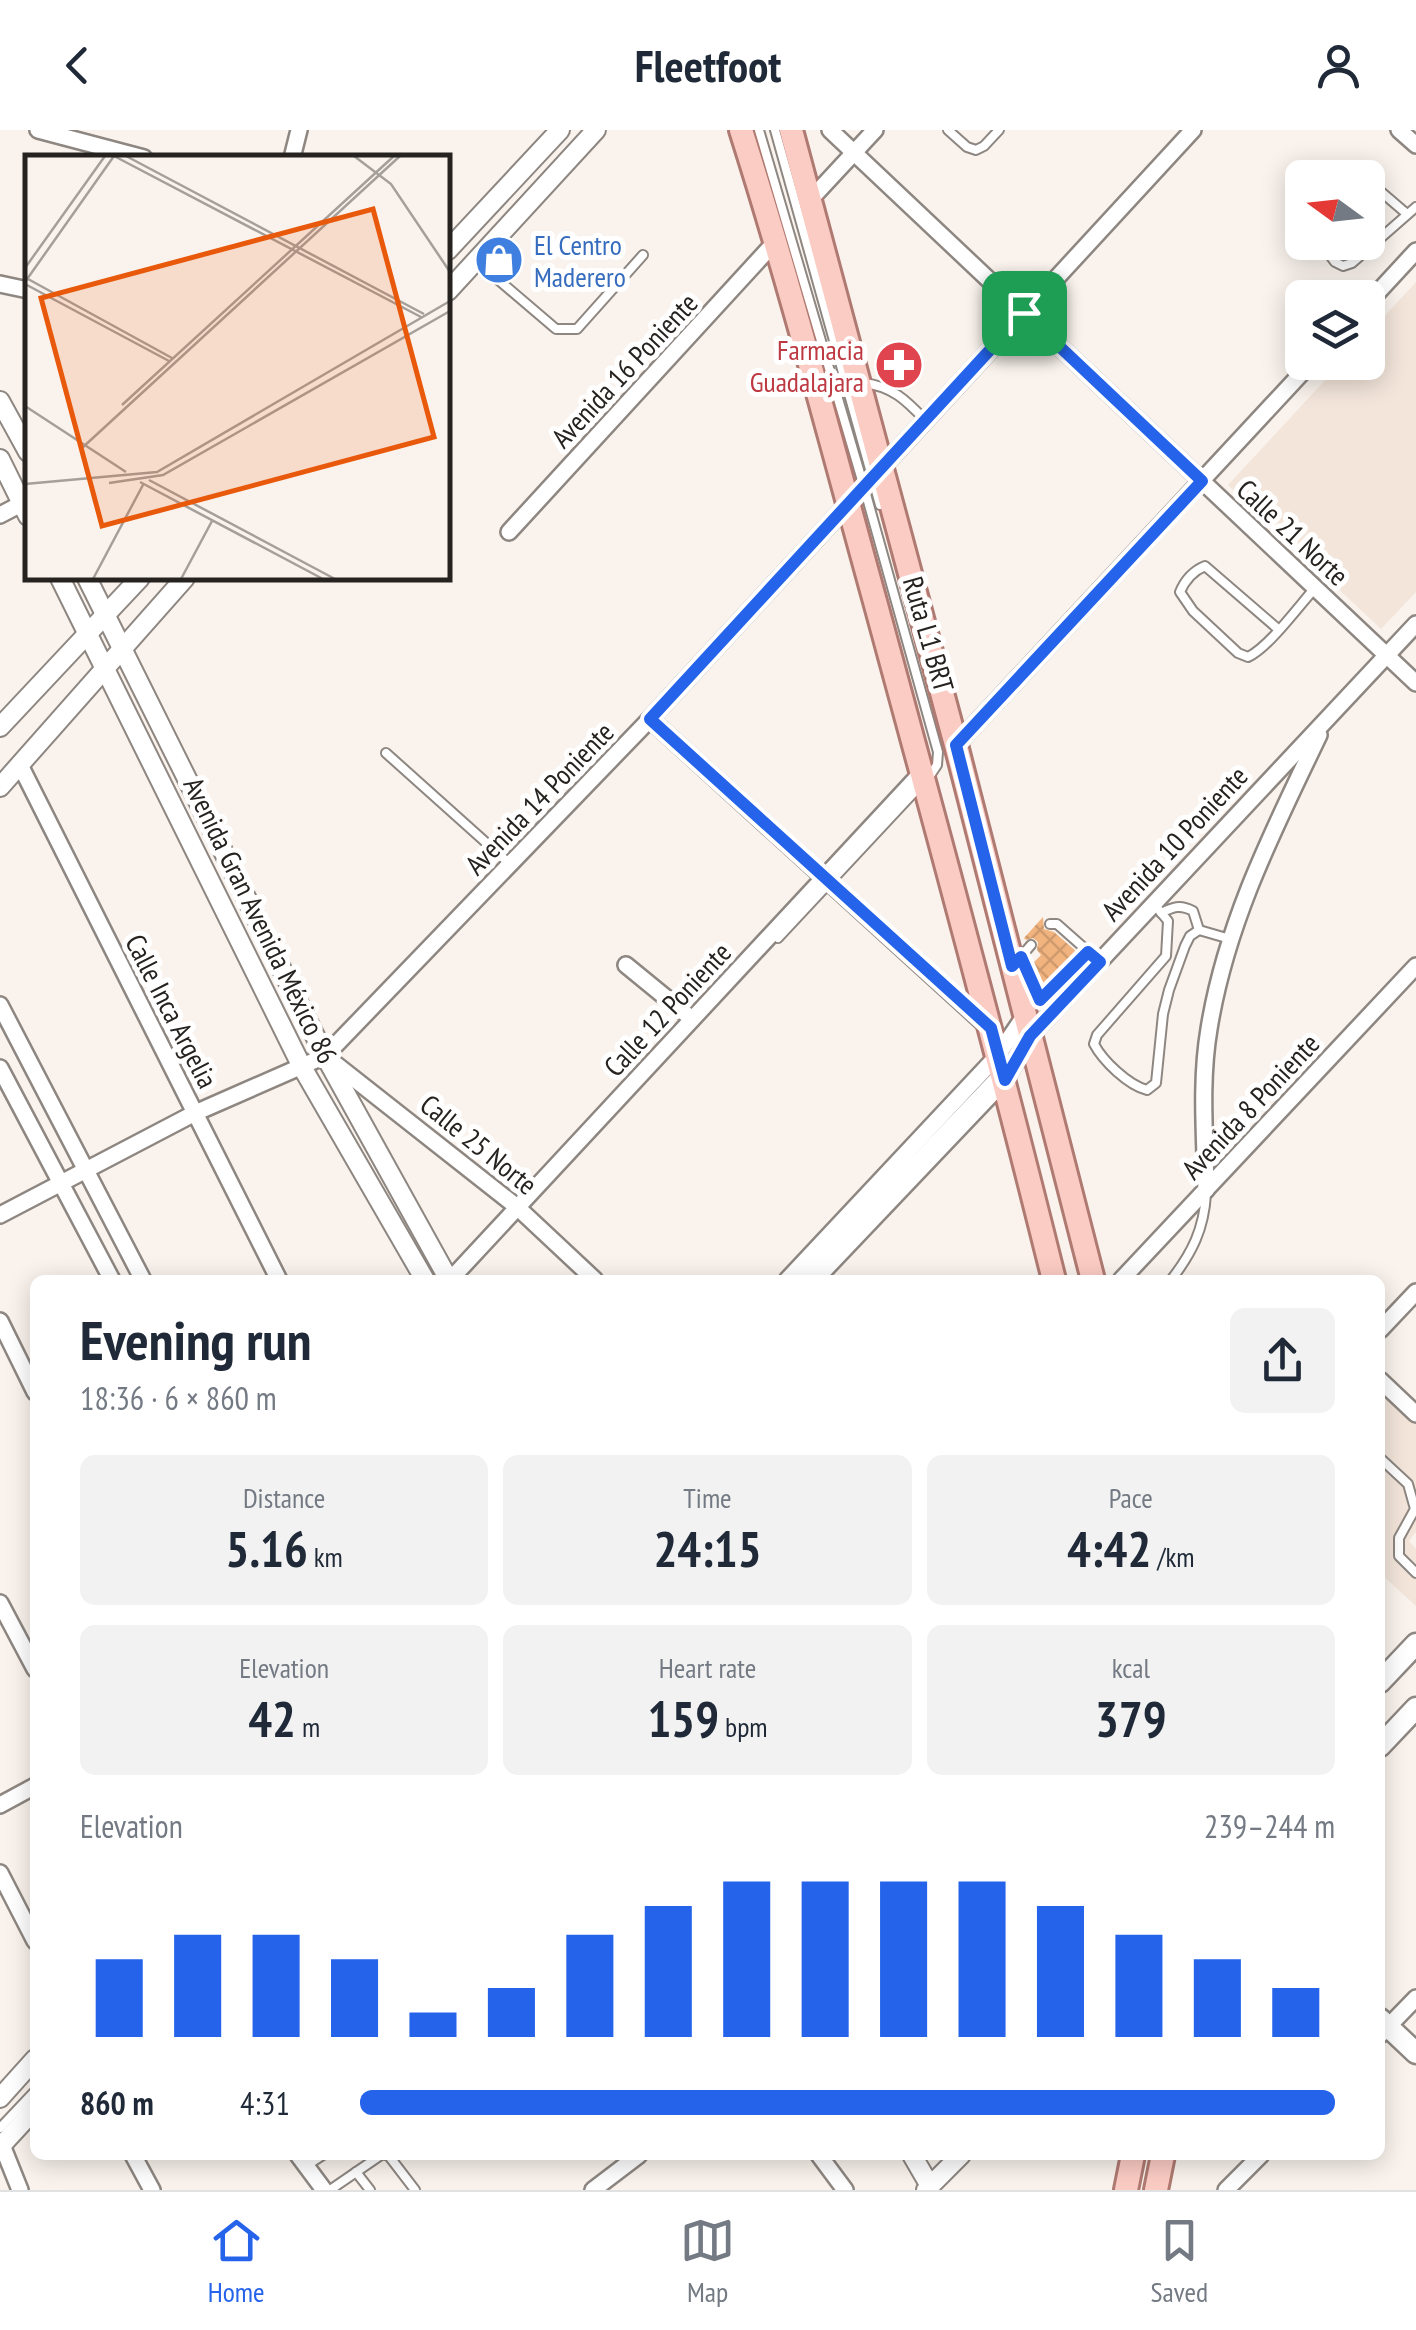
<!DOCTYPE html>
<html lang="en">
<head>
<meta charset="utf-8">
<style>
	:root { --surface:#fff; --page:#f2f2f3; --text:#1f2937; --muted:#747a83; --line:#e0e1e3; --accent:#2563eb }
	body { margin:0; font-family:"PT Sans Narrow",sans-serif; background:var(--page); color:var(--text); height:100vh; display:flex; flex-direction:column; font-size:38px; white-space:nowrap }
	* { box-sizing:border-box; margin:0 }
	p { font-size:32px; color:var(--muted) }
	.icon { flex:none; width:55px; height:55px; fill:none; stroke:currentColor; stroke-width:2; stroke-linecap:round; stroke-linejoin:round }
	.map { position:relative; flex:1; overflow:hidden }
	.panel { position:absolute; left:30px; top:1145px; width:1355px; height:885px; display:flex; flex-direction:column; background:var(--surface); border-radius:15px; box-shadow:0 5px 25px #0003 }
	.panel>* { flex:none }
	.needle { width:65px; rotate:285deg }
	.controls { position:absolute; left:1285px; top:30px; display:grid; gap:20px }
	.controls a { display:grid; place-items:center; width:100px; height:100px; border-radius:15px; background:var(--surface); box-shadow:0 5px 25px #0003; font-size:50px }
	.pin { position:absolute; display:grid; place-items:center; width:85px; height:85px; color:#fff; margin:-42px; border-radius:20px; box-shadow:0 5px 15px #0006 }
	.round { display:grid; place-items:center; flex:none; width:105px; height:105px; border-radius:15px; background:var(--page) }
	.summary { display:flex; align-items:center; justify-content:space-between; height:170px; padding:0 50px }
	h1 { font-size:55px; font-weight:700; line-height:75px }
	.stats { display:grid; grid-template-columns:repeat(3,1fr); gap:15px; height:170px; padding:10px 50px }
	.stats div { display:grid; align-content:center; border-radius:15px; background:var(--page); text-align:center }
	.stats b { font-size:50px; font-weight:700 }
	.stats small { font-size:28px; font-weight:400 }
	.stats p { font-size:28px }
	.chart { height:280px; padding:20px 50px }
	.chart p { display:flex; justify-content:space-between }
	.chart svg { width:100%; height:180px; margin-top:10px; stroke:var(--accent); stroke-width:6 }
	ul { padding:0 50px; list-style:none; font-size:32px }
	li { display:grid; grid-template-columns:160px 120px 1fr; align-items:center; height:75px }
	li i { height:25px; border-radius:12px; background:var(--accent) }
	header { display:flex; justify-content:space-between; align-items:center; height:130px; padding:0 50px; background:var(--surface); font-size:45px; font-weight:700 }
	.dock { display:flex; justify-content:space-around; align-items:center; height:140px; border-top:2px solid var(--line); background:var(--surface); font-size:28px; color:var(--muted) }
	.dock a { display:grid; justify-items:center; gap:5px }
	.dock .selected { color:var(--accent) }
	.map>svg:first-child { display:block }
</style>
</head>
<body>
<header><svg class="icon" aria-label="back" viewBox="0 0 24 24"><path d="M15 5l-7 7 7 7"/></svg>Fleetfoot<svg class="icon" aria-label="person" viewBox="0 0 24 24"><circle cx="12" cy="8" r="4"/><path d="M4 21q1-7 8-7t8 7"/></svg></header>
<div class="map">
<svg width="1416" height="2060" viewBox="0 0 1416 2060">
	<defs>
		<pattern id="building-cross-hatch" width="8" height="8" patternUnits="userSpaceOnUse" patternTransform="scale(2.5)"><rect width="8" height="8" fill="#f2b47f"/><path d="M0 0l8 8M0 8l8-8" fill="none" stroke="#cf9a6d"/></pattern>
	</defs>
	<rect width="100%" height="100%" fill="#faf3ed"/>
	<g fill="#f3e5da">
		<polygon points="1416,152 1416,462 1381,499 1228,355 1341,233 1368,232 1368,204"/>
		<polygon points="1380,1258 1416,1291 1416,1402 1409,1411 1416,1419 1416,1476 1380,1443"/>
	</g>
	<polygon fill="url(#building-cross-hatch)" points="1043,787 1044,799 1054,802 1077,822 1045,854 1038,847 1032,834 1041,825 1037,820 1038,812 1033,808 1026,810 1024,808"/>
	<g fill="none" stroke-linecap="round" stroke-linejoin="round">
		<g stroke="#8d8681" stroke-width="12">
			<g id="service">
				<polyline points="759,0 864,357 938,622 937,635 929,647"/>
				<polyline points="775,0 880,375"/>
				<polyline points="948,0 967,17 976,20 984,16 999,0"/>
				<polyline points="1368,53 1372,54 1407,84"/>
				<polyline points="1320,112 1335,132 1343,136 1352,133 1416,77"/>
				<polyline points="475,130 556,199 577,199 643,125"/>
				<path d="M863,253C892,256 906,270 925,290"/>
				<path d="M1278,499L1205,436C1193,441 1185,450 1180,462L1193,481L1238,523L1248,527C1269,517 1298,477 1315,458"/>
				<polyline points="386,623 510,734"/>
				<path d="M1154,774L1168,791L1166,826L1097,905L1094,914C1103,931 1128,955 1147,960L1156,953L1163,884L1169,860L1185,816L1190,806L1199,800L1230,809"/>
				<path d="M1161,783C1173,777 1180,774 1193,781L1199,800"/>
				<polyline points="1050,794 1057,794 1100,832"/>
				<polyline points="778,808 919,657"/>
				<polyline points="1021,827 1040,870 1053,882"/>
				<polyline points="1018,830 1031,815"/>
				<polyline points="1027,882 1088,822"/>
				<polyline points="800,1150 997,944"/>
				<path d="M1171,1150C1192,1123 1204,1099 1206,1064"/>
				<polyline points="1380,1328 1408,1354 1415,1379 1399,1408 1399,1426 1416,1443"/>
				<polyline points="0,1998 35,1961"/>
				<polyline points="385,2025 389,2026 415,2060"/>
				<polyline points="306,2036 323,2025"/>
				<polyline points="356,2042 370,2060"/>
				<polyline points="330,2060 381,2025"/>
			</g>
		</g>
		<g stroke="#8d8681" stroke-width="20">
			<g id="minor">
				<polyline points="38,0 144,28"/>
				<polyline points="830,0 1416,553"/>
				<polyline points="1399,0 1416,15"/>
				<polyline points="292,28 299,0"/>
				<polyline points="810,70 875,0"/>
				<polyline points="0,154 28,160"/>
				<polyline points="1368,173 1416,121"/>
				<polyline points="0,385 21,374"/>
				<polyline points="509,402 776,111"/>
				<polyline points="650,589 987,896"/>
				<polyline points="956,615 1312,232"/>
				<polyline points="20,635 279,1150"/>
				<polyline points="626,835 692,889"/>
				<polyline points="0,875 143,1150"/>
				<polyline points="329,929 517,1077 595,1150"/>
				<polyline points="0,938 112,1150"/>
				<path d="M1206,1060C1205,1006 1200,952 1209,899C1226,793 1273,701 1319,605"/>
				<polyline points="0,1085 195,983 325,926 650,589 1193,0"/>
				<polyline points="450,1150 922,642"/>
				<polyline points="787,1150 998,925 1025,885"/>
				<polyline points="815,1150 1005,950 1030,906 1416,494"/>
				<polyline points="1121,1150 1416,836"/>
				<polyline points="0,1191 35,1262"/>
				<polyline points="1380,1200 1416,1162"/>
				<polyline points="1380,1250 1416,1284"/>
				<polyline points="0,1473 35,1539"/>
				<polyline points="0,1675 35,1656"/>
				<polyline points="0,1743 35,1811"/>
				<polyline points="1380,1905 1416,1868"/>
				<polyline points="2,2015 20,2060"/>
				<polyline points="133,2025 152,2060"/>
				<polyline points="298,2025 324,2060"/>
				<polyline points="819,2025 845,2060"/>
				<polyline points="593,2060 639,2025"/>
				<polyline points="1226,2060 1261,2025"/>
			</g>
		</g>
		<g stroke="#8d8681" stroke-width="22">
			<g id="tertiary">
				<polyline points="448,120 560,0"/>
				<polyline points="448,161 596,0"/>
				<polyline points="0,271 28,322"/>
				<polyline points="0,329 28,386"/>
				<polyline points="60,448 302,937 425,1150"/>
				<polyline points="87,448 325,926 449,1150"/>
				<polyline points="0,597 140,448"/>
				<polyline points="0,657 185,448"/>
				<polyline points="0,1968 35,1929"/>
				<polyline points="0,2017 35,1979"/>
				<polyline points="912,2025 930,2056"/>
				<polyline points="926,2060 961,2025"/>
			</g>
		</g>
		<g stroke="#8d8681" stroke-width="25">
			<g id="secondary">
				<polyline points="1380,1552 1416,1514"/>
				<polyline points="1380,1616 1416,1578"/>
				<polyline points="1380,1889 1416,1923"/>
			</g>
		</g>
		<g stroke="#af7a71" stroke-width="28">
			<g id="primary">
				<path d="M741,0C791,157 832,316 876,475C937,699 998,924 1054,1150"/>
				<polyline points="791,0 956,615 1093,1150"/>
				<polyline points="1126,2060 1133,2025"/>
				<polyline points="1156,2060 1163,2025"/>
			</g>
		</g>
		<use href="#service" stroke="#fff" stroke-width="8"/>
		<use href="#minor" stroke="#fff" stroke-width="15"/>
		<use href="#tertiary" stroke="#fff" stroke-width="18"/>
		<use href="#secondary" stroke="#fff" stroke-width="20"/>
		<use href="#primary" stroke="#fbccc4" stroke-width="22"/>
	</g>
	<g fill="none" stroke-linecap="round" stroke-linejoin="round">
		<g stroke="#fff" stroke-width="20">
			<polygon id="route" points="1024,183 1202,351 956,615 1012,836 1021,827 1040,870 1088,822 1100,832 1030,906 1005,950 991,898 650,589"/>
		</g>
		<use href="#route" stroke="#2563eb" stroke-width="12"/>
	</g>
	<defs>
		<g id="shop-disc" transform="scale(2.5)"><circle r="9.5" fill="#3f7fe0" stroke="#fff"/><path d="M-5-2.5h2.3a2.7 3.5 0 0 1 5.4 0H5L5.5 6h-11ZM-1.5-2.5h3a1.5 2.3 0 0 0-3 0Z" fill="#fff"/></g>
		<g id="pharmacy-disc" transform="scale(2.5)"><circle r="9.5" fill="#e0444e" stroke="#fff"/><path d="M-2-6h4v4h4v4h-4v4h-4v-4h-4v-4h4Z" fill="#fff"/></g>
	</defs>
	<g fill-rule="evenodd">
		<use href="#shop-disc" x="499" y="130"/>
		<use href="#pharmacy-disc" x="899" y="235"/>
	</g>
	<g text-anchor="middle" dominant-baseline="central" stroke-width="10" stroke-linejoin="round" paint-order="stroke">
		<g font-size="28" fill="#366cbe" stroke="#fff" text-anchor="start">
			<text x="534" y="114">El Centro<tspan x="534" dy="32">Maderero</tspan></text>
		</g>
		<g font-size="28" fill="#be3a42" stroke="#fff" text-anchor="end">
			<text x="864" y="219">Farmacia<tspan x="864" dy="32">Guadalajara</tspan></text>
		</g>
		<g font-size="28" fill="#252220" stroke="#fff">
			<text transform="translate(624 240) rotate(-47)">Avenida 16 Poniente</text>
			<text transform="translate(1293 402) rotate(43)">Calle 21 Norte</text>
			<text transform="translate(929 504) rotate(74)">Ruta L1 BRT</text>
			<text transform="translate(539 668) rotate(-46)">Avenida 14 Poniente</text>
			<text transform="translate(1174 713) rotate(-47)">Avenida 10 Poniente</text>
			<text transform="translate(261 790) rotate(64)">Avenida Gran Avenida México 86</text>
			<text transform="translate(667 879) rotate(-47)">Calle 12 Poniente</text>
			<text transform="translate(172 881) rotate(63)">Calle Inca Argelia</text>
			<text transform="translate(1250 976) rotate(-47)">Avenida 8 Poniente</text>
			<text transform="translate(479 1014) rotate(39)">Calle 25 Norte</text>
		</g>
	</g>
	<g transform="translate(25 25)">
		<rect width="425" height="425" fill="#faf3ed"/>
		<path fill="none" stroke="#a59f9b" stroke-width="2.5" d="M89,1L396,162M101,1L399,159M329,1L366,29L425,117M0,113L80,1M3,124L147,203M0,127L89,1M0,129L144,206M97,250L369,1M0,251L101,317M57,293L375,1M124,325L310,424M115,327L298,424M84,328L138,320L425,156M0,329L132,317L425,146M68,424L119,328M156,424L187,366"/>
		<path fill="#e8590c" fill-opacity="0.15" stroke="#e8590c" stroke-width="5" d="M348,54L409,282L77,371L16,143Z"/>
		<rect width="425" height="425" fill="none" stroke="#252220" stroke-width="5"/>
	</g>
</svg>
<div class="controls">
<a><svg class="needle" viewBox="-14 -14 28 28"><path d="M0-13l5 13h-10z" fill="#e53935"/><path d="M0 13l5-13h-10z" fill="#747a83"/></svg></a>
<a><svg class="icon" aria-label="layers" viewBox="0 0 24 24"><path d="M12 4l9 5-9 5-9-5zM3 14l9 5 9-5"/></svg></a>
</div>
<div class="pin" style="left:1024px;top:183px;background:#1e9e55"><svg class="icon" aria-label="arrive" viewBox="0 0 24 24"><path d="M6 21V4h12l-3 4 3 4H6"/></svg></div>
<section class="panel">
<div class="summary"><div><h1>Evening run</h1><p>18:36 · 6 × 860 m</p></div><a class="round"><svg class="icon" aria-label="share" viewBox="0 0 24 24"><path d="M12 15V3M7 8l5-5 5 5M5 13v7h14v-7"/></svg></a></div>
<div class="stats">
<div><p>Distance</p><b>5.16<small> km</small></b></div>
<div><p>Time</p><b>24:15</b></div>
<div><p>Pace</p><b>4:42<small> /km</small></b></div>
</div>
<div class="stats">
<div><p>Elevation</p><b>42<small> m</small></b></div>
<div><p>Heart rate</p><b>159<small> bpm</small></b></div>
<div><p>kcal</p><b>379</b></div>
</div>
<div class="chart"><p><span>Elevation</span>239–244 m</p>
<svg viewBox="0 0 160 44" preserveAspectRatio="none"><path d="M5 44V25M15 44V19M25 44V19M35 44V25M45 44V38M55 44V32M65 44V19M75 44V12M85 44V6M95 44V6M105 44V6M115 44V6M125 44V12M135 44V19M145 44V25M155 44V32"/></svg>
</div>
<ul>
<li><b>860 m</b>4:31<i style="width:100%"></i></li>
</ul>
</section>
</div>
<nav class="dock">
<a class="selected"><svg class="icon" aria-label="home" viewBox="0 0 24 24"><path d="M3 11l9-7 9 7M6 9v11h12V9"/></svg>Home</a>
<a><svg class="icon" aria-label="map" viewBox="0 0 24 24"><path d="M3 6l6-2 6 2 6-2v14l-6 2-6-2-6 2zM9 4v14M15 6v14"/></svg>Map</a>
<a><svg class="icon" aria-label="saved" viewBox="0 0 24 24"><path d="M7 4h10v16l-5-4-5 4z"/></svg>Saved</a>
</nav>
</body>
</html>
